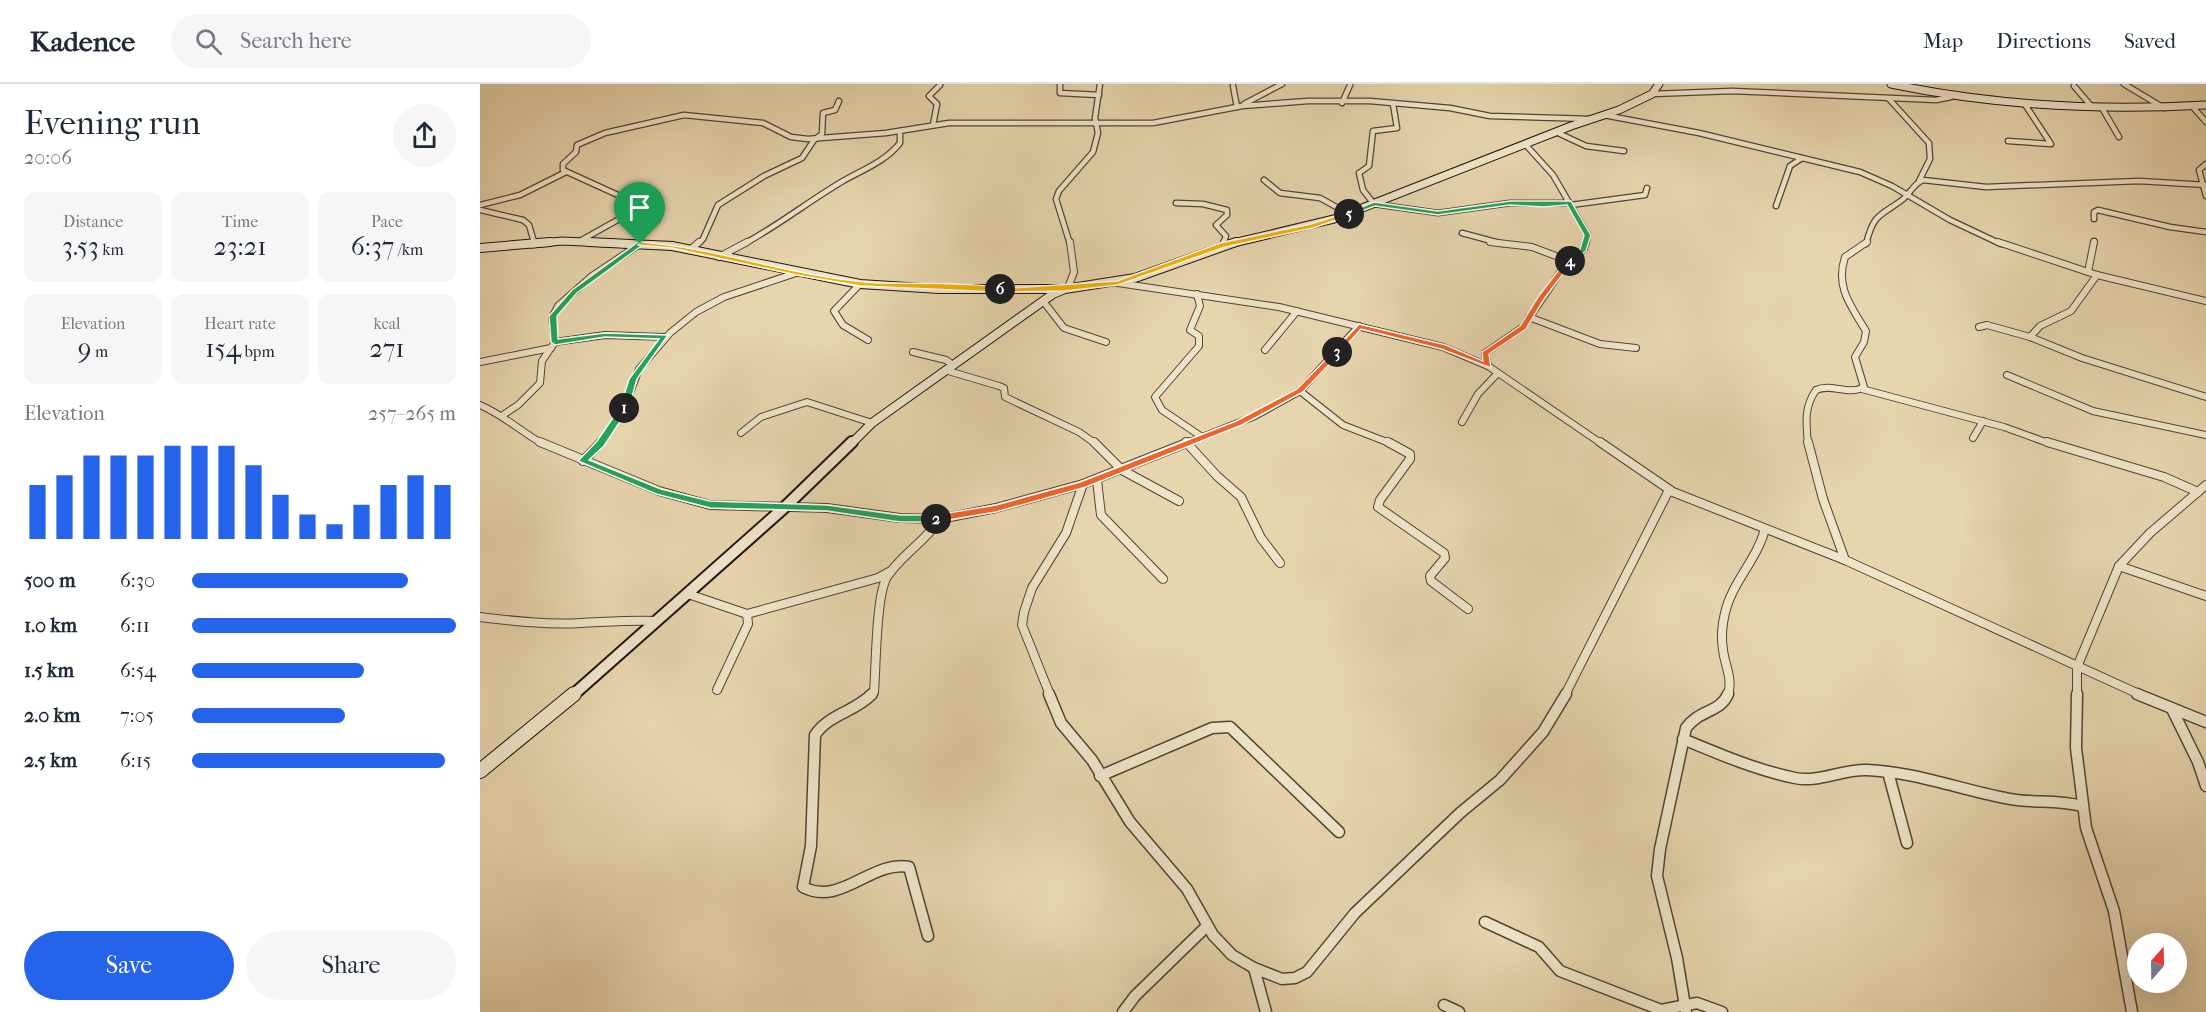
<!DOCTYPE html>
<html lang="en">
<head>
<meta charset="utf-8">
<style>
	:root { --surface:#fff; --page:#f6f6f7; --text:#1f2937; --muted:#747a83; --line:#e0e1e3; --accent:#2563eb }
	body { margin:0; font-family:"IM FELL French Canon",serif; background:var(--page); color:var(--text); height:100vh; display:flex; flex-direction:column; font-size:22px; white-space:nowrap }
	* { box-sizing:border-box; margin:0 }
	p { font-size:20px; color:var(--muted) }
	.icon { flex:none; width:33px; height:33px; fill:none; stroke:currentColor; stroke-width:2; stroke-linecap:round; stroke-linejoin:round }
	.map { position:relative; flex:1; overflow:hidden }
	.details { display:flex; flex-direction:column; background:var(--surface); width:480px }
	.details>* { flex:none }
	.needle { width:39px; rotate:20deg }
	.controls { position:absolute; left:1647px; top:849px; display:grid; gap:12px }
	.controls a { display:grid; place-items:center; width:60px; height:60px; border-radius:50%; background:var(--surface); box-shadow:0 6px 24px #0002; font-size:30px }
	.pin { position:absolute; display:grid; place-items:center; width:51px; height:51px; color:#fff; margin:-62px -26px; border-radius:50% 50% 50% 0; rotate:-45deg; box-shadow:0 0 6px #0007 }
	.pin .icon { rotate:45deg }
	.km { position:absolute; width:30px; height:30px; margin:-15px; border-radius:50%; background:#222; color:#fff; font-size:16px; line-height:30px; text-align:center }
	.round { display:grid; place-items:center; flex:none; width:63px; height:63px; border-radius:32px; background:var(--page) }
	.headline { display:flex; align-items:center; justify-content:space-between; height:102px; padding:0 24px }
	h1 { font-size:33px; font-weight:600; line-height:45px }
	.stats { display:grid; grid-template-columns:repeat(3,1fr); gap:9px; height:102px; padding:6px 24px }
	.stats div { display:grid; align-content:center; border-radius:12px; background:var(--page); text-align:center }
	.stats b { font-size:26px; font-weight:600 }
	.stats small { font-size:16px; font-weight:400 }
	.stats p { font-size:16px }
	.chart { height:168px; padding:12px 24px }
	.chart p { display:flex; justify-content:space-between }
	.chart svg { width:100%; height:108px; margin-top:6px; stroke:var(--accent); stroke-width:6 }
	.primary-button { display:flex; gap:12px; margin-top:auto; padding:12px 24px }
	.primary-button a { flex:1; height:69px; border-radius:36px; background:var(--accent); color:#fff; font-size:24px; font-weight:600; line-height:69px; text-align:center }
	.primary-button a+a { background:var(--page); color:var(--text) }
	ul { padding:0 24px; list-style:none; font-size:20px }
	li { display:grid; grid-template-columns:96px 72px 1fr; align-items:center; height:45px }
	li i { height:15px; border-radius:8px; background:var(--accent) }
	header { display:flex; align-items:center; gap:36px; box-sizing:border-box; height:84px; padding:0 30px; background:var(--surface); border-bottom:2px solid var(--line) }
	header strong { font-size:28px }
	nav { display:flex; gap:33px; margin-inline-start:auto; font-size:21px }
	.search { width:420px; height:54px; background:var(--page); display:flex; align-items:center; gap:15px; box-sizing:border-box; padding:0 21px; border-radius:33px; color:var(--muted); font-size:22px }
	main { display:flex; flex:1; min-height:0 }
	.map>svg:first-child { display:block }
</style>
</head>
<body>
<header>
<strong>Kadence</strong>
<div class="search"><svg class="icon" aria-label="search" viewBox="0 0 24 24"><circle cx="10" cy="10" r="6"/><path d="M15 15l6 6"/></svg>Search here</div>
<nav><a>Map</a><a>Directions</a><a>Saved</a></nav>
</header>
<main>
<section class="details">
<div class="headline"><div><h1>Evening run</h1><p>20:06</p></div><a class="round"><svg class="icon" aria-label="share" viewBox="0 0 24 24"><path d="M12 15V3M7 8l5-5 5 5M5 13v7h14v-7"/></svg></a></div>
<div class="stats">
<div><p>Distance</p><b>3.53<small> km</small></b></div>
<div><p>Time</p><b>23:21</b></div>
<div><p>Pace</p><b>6:37<small> /km</small></b></div>
</div>
<div class="stats">
<div><p>Elevation</p><b>9<small> m</small></b></div>
<div><p>Heart rate</p><b>154<small> bpm</small></b></div>
<div><p>kcal</p><b>271</b></div>
</div>
<div class="chart"><p><span>Elevation</span>257–265 m</p>
<svg viewBox="0 0 160 44" preserveAspectRatio="none"><path d="M5 44V22M15 44V18M25 44V10M35 44V10M45 44V10M55 44V6M65 44V6M75 44V6M85 44V14M95 44V26M105 44V34M115 44V38M125 44V30M135 44V22M145 44V18M155 44V22"/></svg>
</div>
<ul>
<li><b>500 m</b>6:30<i style="width:82%"></i></li>
<li><b>1.0 km</b>6:11<i style="width:100%"></i></li>
<li><b>1.5 km</b>6:54<i style="width:65%"></i></li>
<li><b>2.0 km</b>7:05<i style="width:58%"></i></li>
<li><b>2.5 km</b>6:15<i style="width:96%"></i></li>
</ul>
<div class="primary-button"><a>Save</a><a>Share</a></div>
</section>
<div class="map">
<svg width="1726" height="928" viewBox="0 0 1726 928">
	<rect width="100%" height="100%" fill="#e7d5ae"/>
	<filter id="stains"><feTurbulence type="fractalNoise" baseFrequency=".00333" numOctaves="4"/><feColorMatrix values="0 0 0 0 .2 0 0 0 0 .09 0 0 0 0 .02 0 0 0 .5 -.17"/></filter>
	<radialGradient id="worn" r=".72"><stop offset=".6" stop-color="#630" stop-opacity="0"/><stop offset="1" stop-color="#630" stop-opacity=".3"/></radialGradient>
	<g fill="none" stroke-linecap="round" stroke-linejoin="round">
		<g stroke="#524434" stroke-width="7">
			<g id="street-far3">
				<polyline points="580,0 580,9 619,11"/>
				<polyline points="1644,0 1684,24"/>
				<polyline points="753,2 757,23"/>
				<polyline points="1594,2 1612,23"/>
				<polyline points="1172,10 1252,7 1456,16 1471,13"/>
				<polyline points="1409,15 1449,59 1450,75 1439,97"/>
				<polyline points="862,19 870,1"/>
				<polyline points="764,20 802,0"/>
				<polyline points="913,20 917,44 893,47 889,82 879,89 883,106 894,120 958,129 1030,119 1089,119"/>
				<polyline points="1712,22 1726,38"/>
				<polyline points="1622,24 1639,53"/>
				<polyline points="1124,31 1219,49 1380,88 1412,102 1470,136 1521,160"/>
				<polyline points="453,41 457,20 449,12 460,1"/>
				<polyline points="1076,48 1106,62 1144,67"/>
				<polyline points="1528,57 1571,60 1544,19"/>
				<polyline points="1045,60 1073,91 1108,151 1106,160"/>
				<polyline points="1726,80 1719,86 1726,112"/>
				<polyline points="784,96 800,109 840,114 869,130"/>
				<polyline points="696,119 723,120 747,126 747,131 736,141 746,152 743,160"/>
				<polyline points="0,121 40,111 86,88"/>
				<polyline points="1091,121 1165,111 1167,104"/>
				<polyline points="1296,122 1310,82 1322,74"/>
				<polyline points="0,126 43,136 49,141 54,158"/>
				<polyline points="1614,135 1614,128 1618,126 1690,143 1726,148"/>
				<polyline points="982,149 1023,160"/>
				<polyline points="100,157 166,120 140,112 83,86 83,80 96,68 97,61 125,49 204,31 283,39 311,53 328,55 406,49 469,39 673,39 762,22 828,17 890,17 970,24 1010,32 1110,35"/>
				<polyline points="218,160 223,155 238,121 284,92 322,74 334,56 342,50 343,29 355,26 359,17"/>
				<path d="M264,160C299,141 329,117 363,97C382,86 405,78 420,59V47"/>
				<polyline points="590,160 576,115 579,107 613,68 618,49 615,34 620,0"/>
				<path d="M1386,160C1394,129 1399,133 1422,116C1430,110 1434,99 1443,96L1506,103L1659,97L1726,101"/>
				<polyline points="1614,160 1614,157"/>
			</g>
		</g>
		<g stroke="#524434" stroke-width="8">
			<g id="street-far2">
				<polyline points="590,158 594,188 589,201 594,204"/>
				<polyline points="1010,158 1052,163 1089,177"/>
				<polyline points="1518,158 1617,191 1726,217"/>
				<polyline points="743,161 744,158"/>
				<polyline points="210,166 219,158"/>
				<polyline points="239,173 267,158"/>
				<polyline points="1608,188 1614,158"/>
				<polyline points="638,199 799,223 963,263 1008,282 1122,360"/>
				<polyline points="380,200 354,227 363,241 388,256"/>
				<polyline points="717,210 720,222 710,246 719,252 719,262 675,313 682,326 722,353"/>
				<polyline points="563,217 584,244 626,258"/>
				<polyline points="1049,233 1120,260 1156,264"/>
				<polyline points="1499,243 1507,241 1550,253 1560,242 1591,227 1617,191"/>
				<polyline points="1550,253 1602,274 1726,313"/>
				<polyline points="75,258 125,251 185,253"/>
				<polyline points="785,266 817,227"/>
				<polyline points="433,268 466,276 473,281"/>
				<polyline points="0,278 71,264"/>
				<polyline points="1008,282 1005,269 1043,243 1085,181 1104,165 1106,158"/>
				<polyline points="465,286 519,302 524,304 525,313 599,348 616,360"/>
				<polyline points="1527,291 1613,327 1726,351"/>
				<polyline points="1382,305 1524,343 1571,360"/>
				<polyline points="820,307 863,341 912,360"/>
				<path d="M0,321C25,332 40,347 63,360"/>
				<polyline points="23,331 38,321 60,299 62,277 75,258 72,234 78,222 112,192 160,160"/>
				<polyline points="982,338 998,310 1018,289"/>
				<polyline points="261,349 281,333 327,318 392,339"/>
				<polyline points="1493,354 1503,337"/>
				<polyline points="120,360 143,327 159,285 190,249 216,228 244,213 316,189"/>
				<polyline points="705,360 775,332 820,307 879,242"/>
				<path d="M1328,360C1326,339 1324,323 1336,306C1352,299 1368,312 1384,303L1375,273L1384,258L1386,247C1371,222 1355,203 1365,173L1387,158"/>
			</g>
		</g>
		<g stroke="#524434" stroke-width="10">
			<g id="street-far1">
				<polyline points="60,358 179,407 230,421 347,424 420,434 460,435 516,424 603,400 709,358"/>
				<polyline points="614,358 642,386 699,417"/>
				<polyline points="706,358 737,392 761,413 781,454 800,479"/>
				<polyline points="908,358 930,370 930,375 900,416 898,423 964,469 965,474 950,492 951,497 988,525"/>
				<polyline points="1120,358 1193,408 1365,476 1661,611"/>
				<polyline points="1328,358 1343,415 1365,476"/>
				<polyline points="1567,358 1684,393 1718,408"/>
				<polyline points="103,377 121,358"/>
				<polyline points="617,396 621,431 683,495"/>
				<polyline points="1639,482 1726,512"/>
				<polyline points="208,510 267,530 268,540 237,606"/>
				<polyline points="267,530 398,494 409,488"/>
				<path d="M0,533C34,537 67,541 101,539C126,538 150,536 175,537"/>
				<path d="M391,611L394,608C396,583 396,511 407,493C421,471 446,457 460,435"/>
				<polyline points="570,611 542,541 544,528 552,504 586,449 603,400"/>
				<polyline points="1085,611 1189,406"/>
				<path d="M1248,611C1253,595 1245,582 1243,566C1241,554 1242,541 1245,529C1252,498 1277,476 1285,445"/>
				<polyline points="1597,611 1597,583 1639,482 1670,449 1726,401"/>
			</g>
		</g>
		<g stroke="#524434" stroke-width="13">
			<g id="street">
				<path d="M392,610C375,628 349,630 335,651L331,762L323,803C361,823 391,776 429,783L448,852"/>
				<polyline points="569,610 581,639 612,676 650,738 707,805 733,851 752,871 774,884 802,895 815,894 827,888 875,829 980,729 1020,696 1063,648 1086,610"/>
				<polyline points="1597,610 1596,664 1606,744 1634,827 1652,928"/>
				<polyline points="1657,610 1726,638"/>
				<polyline points="1692,625 1718,678 1726,702"/>
				<path d="M1203,655C1239,670 1276,686 1315,694C1339,699 1362,685 1387,686C1434,688 1479,705 1525,714C1551,720 1574,715 1602,722"/>
				<polyline points="1408,688 1427,759"/>
				<polyline points="620,692 732,644 750,643 859,748"/>
				<polyline points="1005,838 1059,863 1080,887 1181,926 1217,919 1242,928"/>
				<polyline points="774,884 786,928"/>
				<polyline points="964,921 979,928"/>
				<polyline points="643,928 655,912 727,842"/>
				<path d="M1206,928L1197,874L1177,792L1180,765L1206,644C1220,625 1240,629 1248,610"/>
			</g>
		</g>
		<g stroke="#20130b" stroke-width="9">
			<g id="secondary-far3">
				<path d="M1411,0C1516,22 1619,27 1726,21"/>
				<polyline points="52,160 82,157 148,160"/>
				<polyline points="749,160 854,135 1091,42 1139,26 1172,10 1179,0"/>
			</g>
		</g>
		<g stroke="#20130b" stroke-width="10">
			<g id="secondary-far2">
				<polyline points="109,158 192,162 380,200 459,205 580,205"/>
				<polyline points="0,164 70,158"/>
				<polyline points="371,360 392,339 573,210 585,205 655,194 756,158"/>
			</g>
		</g>
		<g stroke="#20130b" stroke-width="14">
			<polyline id="secondary-far1" points="93,611 306,422 372,358"/>
		</g>
		<g stroke="#20130b" stroke-width="16">
			<polyline id="secondary" points="0,687 94,610"/>
		</g>
		<use href="#street-far3" stroke="#efe4ca" stroke-width="4.5"/>
		<use href="#street-far2" stroke="#efe4ca" stroke-width="6"/>
		<use href="#street-far1" stroke="#efe4ca" stroke-width="8"/>
		<use href="#street" stroke="#efe4ca" stroke-width="10"/>
		<use href="#secondary-far3" stroke="#efe4ca" stroke-width="7"/>
		<use href="#secondary-far2" stroke="#efe4ca" stroke-width="8"/>
		<use href="#secondary-far1" stroke="#efe4ca" stroke-width="10"/>
		<use href="#secondary" stroke="#efe4ca" stroke-width="14"/>
	</g>
	<polygon fill="#22a559" stroke="#fff" stroke-width="1.5" points="158,158 164,160 97,209 77,232 78,255 125,249 188,251 157,295 149,324 144,327 140,324 149,295 179,255 125,253 75,261 71,258 69,232 92,206"/>
	<polygon fill="#22a559" stroke="#fff" stroke-width="1.5" points="141,322 149,324 124,362 109,376 181,405 230,417 347,421 420,431 456,431 460,435 456,438 420,438 347,427 230,424 176,410 98,377 117,357"/>
	<polygon fill="#f0652b" stroke="#fff" stroke-width="1.5" points="854,267 861,268 823,308 762,341 606,403 516,428 456,438 451,435 456,431 516,421 600,398 756,337 817,305"/>
	<polygon fill="#f0652b" stroke="#fff" stroke-width="1.5" points="1087,175 1093,177 1064,215 1046,245 1009,270 1011,284 961,265 881,245 859,270 853,268 879,240 966,261 1003,277 1002,268 1040,242 1058,213"/>
	<polygon fill="#22a559" stroke="#fff" stroke-width="1.5" points="1030,117 1091,117 1111,151 1106,167 1092,178 1086,177 1100,165 1104,151 1087,121 1063,123 1030,121 958,131 895,122 871,131 865,130 894,118 958,127"/>
	<polygon fill="#f5b400" stroke="#fff" stroke-width="1.5" points="869,128 871,131 833,144 745,163 638,201 585,207 520,208 516,205 637,197 740,159 831,140"/>
	<path fill="#f5b400" stroke="#fff" stroke-width="1.5" d="M160,158C241,164 319,195 400,199C420,199 513,199 523,205L520,208L380,202L316,191L192,164L158,161Z"/>
	<rect width="100%" height="100%" filter="url(#stains)"/>
	<rect width="100%" height="100%" fill="url(#worn)"/>
</svg>
<div class="controls">
<a><svg class="needle" viewBox="-14 -14 28 28"><path d="M0-13l5 13h-10z" fill="#e53935"/><path d="M0 13l5-13h-10z" fill="#747a83"/></svg></a>
</div>
<div class="pin" style="left:160px;top:160px;background:#1e9e55"><svg class="icon" aria-label="arrive" viewBox="0 0 24 24"><path d="M6 21V4h12l-3 4 3 4H6"/></svg></div>
<b class="km" style="left:144px;top:324px">1</b>
<b class="km" style="left:456px;top:435px">2</b>
<b class="km" style="left:857px;top:268px">3</b>
<b class="km" style="left:1090px;top:177px">4</b>
<b class="km" style="left:869px;top:130px">5</b>
<b class="km" style="left:520px;top:205px">6</b>
</div>
</main>
</body>
</html>
